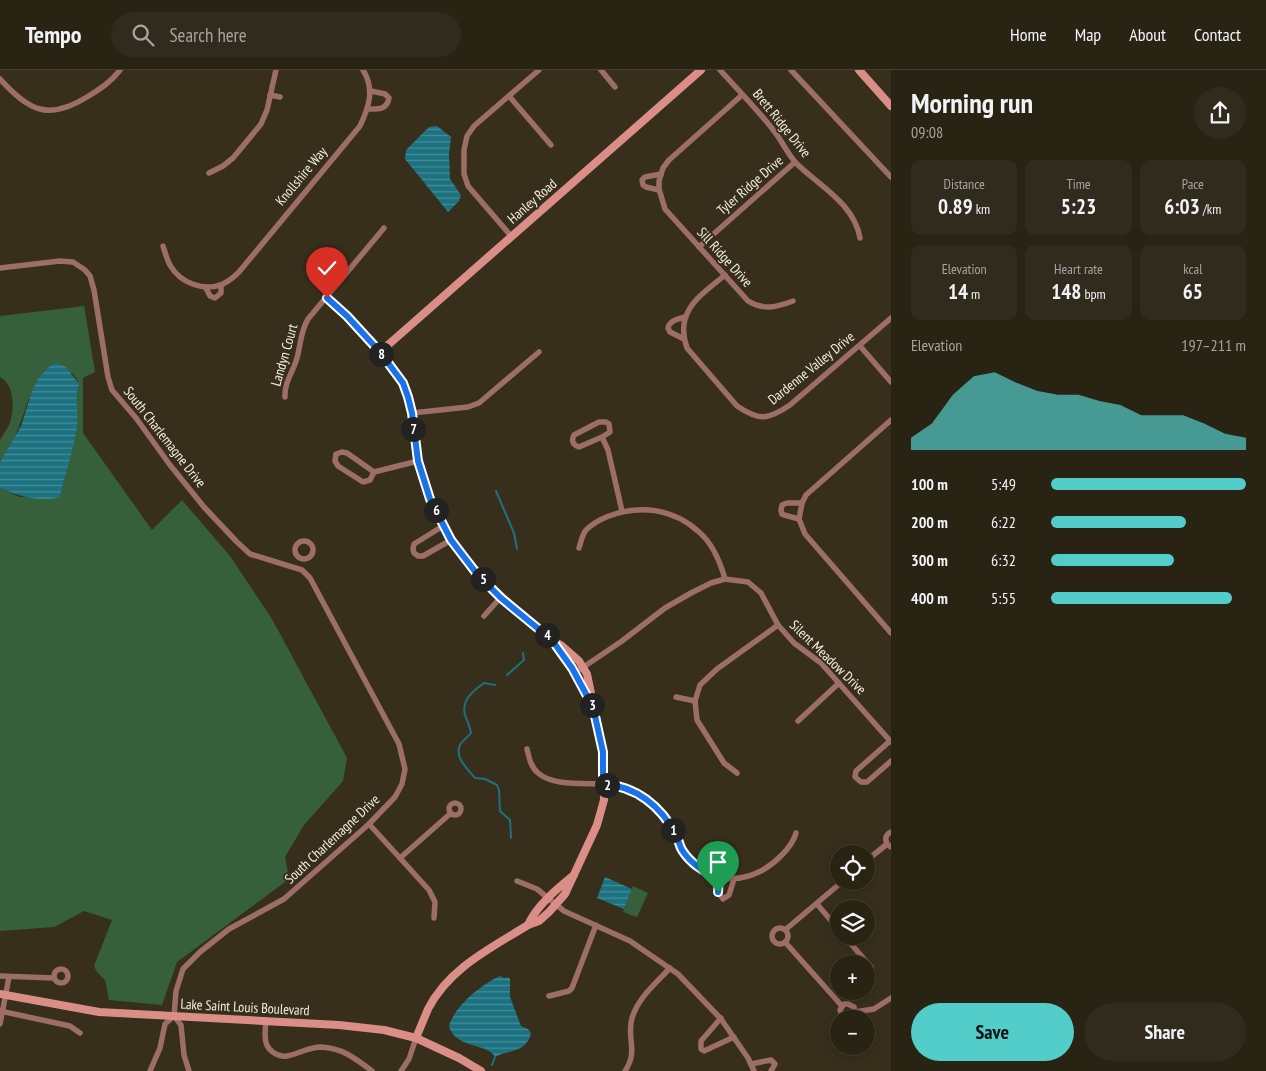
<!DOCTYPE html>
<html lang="en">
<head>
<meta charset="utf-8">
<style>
	:root { --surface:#292314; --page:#312b1d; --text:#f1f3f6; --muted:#a5a4a0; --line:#454034; --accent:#53cdca }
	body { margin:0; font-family:"PT Sans Narrow",sans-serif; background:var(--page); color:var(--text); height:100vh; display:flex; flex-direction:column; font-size:19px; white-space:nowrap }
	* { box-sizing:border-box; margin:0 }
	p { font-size:16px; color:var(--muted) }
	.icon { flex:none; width:28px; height:28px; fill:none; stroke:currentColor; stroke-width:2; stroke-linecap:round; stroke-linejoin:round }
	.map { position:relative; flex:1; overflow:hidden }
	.details { display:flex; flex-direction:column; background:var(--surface); width:375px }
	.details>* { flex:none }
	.tools { position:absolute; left:830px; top:775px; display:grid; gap:10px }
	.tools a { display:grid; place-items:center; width:45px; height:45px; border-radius:50%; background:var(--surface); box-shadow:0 2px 8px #0003,0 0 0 1px var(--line); font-size:25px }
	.pin { position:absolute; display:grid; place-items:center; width:42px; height:42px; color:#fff; margin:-51px -21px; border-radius:50% 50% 50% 0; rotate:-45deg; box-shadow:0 0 5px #0007 }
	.pin .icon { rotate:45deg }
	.km { position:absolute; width:25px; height:25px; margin:-12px; border-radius:50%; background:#222; color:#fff; font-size:14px; line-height:25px; text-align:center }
	.round { display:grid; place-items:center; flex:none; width:52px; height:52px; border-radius:26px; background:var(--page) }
	.overview { display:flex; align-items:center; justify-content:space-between; height:85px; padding:0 20px }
	h1 { font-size:28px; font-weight:800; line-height:38px }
	.stats { display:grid; grid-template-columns:repeat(3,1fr); gap:8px; height:85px; padding:5px 20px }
	.stats div { display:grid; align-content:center; border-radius:10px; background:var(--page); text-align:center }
	.stats b { font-size:21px; font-weight:800 }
	.stats small { font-size:14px; font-weight:400 }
	.stats p { font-size:14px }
	.chart { height:140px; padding:10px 20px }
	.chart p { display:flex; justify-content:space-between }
	.chart svg { width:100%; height:90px; margin-top:5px; fill:var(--accent); opacity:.7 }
	.primary-button { display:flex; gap:10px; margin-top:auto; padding:10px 20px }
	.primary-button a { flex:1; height:58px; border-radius:30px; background:var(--accent); color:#111; font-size:20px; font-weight:800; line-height:58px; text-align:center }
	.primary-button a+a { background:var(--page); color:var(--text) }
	ul { padding:0 20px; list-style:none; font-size:16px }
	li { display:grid; grid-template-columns:80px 60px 1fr; align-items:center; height:38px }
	li i { height:12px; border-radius:6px; background:var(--accent) }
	header { display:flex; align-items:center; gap:30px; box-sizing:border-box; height:70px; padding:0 25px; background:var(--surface); border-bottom:1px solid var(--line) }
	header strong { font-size:24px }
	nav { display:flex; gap:28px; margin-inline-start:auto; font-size:18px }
	.search { width:350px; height:45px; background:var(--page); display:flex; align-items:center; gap:12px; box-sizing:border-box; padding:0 18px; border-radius:28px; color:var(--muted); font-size:19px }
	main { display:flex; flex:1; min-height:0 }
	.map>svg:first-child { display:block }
</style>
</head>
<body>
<header>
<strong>Tempo</strong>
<div class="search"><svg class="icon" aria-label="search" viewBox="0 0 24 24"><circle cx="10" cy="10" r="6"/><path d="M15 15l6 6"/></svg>Search here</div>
<nav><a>Home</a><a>Map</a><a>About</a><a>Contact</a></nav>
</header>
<main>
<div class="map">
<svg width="891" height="1001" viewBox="0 0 891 1001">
	<defs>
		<pattern id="water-rules" width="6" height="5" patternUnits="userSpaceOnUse" patternTransform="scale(1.25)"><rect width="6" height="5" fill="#1c7280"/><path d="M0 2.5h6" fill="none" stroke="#498d98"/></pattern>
	</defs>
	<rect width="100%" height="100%" fill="#372f1b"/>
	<g fill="#36603c">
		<path d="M84,236L95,302L83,308V363L152,460L182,430L230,486L272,549L347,688L343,711L304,755L285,787L289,809L177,892L162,935L109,930L105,910L97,902L94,896L112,850L84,841L54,857L0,861V418L20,427H60L77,355L76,321L78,311L72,303L47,298C24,323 23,364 0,392C0,386 0,378 0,372C1,366 7,360 9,355C15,341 15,314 0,307V246Z"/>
		<polygon points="633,816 648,823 637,847 623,842"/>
	</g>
	<g fill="url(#water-rules)">
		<polygon points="437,56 451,67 449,84 450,109 461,125 459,131 448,142 405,89 406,80 429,57"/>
		<path d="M56,293L66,297L79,314C74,328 79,342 77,357C73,381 65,404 60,427C40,433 19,426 0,418V392L21,356L32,321L38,309L47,298Z"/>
		<polygon points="605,807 632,819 624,839 597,828"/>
		<path d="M500,906L504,908L508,907L510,909V927L521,956L528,959L531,963C526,984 508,979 495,987C488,973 457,979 449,957C453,937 482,914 500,906Z"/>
	</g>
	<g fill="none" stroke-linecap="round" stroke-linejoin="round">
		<g stroke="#1c7280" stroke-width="2">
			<polyline points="496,421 514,463 517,479"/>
			<polyline points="507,605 524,590 523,583"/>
			<path d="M495,615L484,613C473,621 461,630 465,645C467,651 470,656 471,663C468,667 462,671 460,675C454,688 468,699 475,708L485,709L497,715L499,720L500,741L510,750L511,768"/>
			<polyline points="492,995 495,987"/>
		</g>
		<g stroke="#9d6d68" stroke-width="5.5">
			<polyline points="601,0 615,17"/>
			<path d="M720,0C738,20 758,40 774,61C782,71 787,83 796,93C819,116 854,133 860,168"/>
			<polyline points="791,0 891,107"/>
			<path d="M0,9C29,41 48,51 87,27C100,19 111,12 120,0"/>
			<polyline points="270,25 280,27"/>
			<path d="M742,25L669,90L663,98L659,111V119L665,139L748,231C764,241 777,237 793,231"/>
			<polyline points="509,26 551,75"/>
			<path d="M368,39C378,39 387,40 389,28L385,24L371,21"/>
			<polyline points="209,103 223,96 233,88 261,54 267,40 276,0"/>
			<polyline points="659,120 646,117 643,115 642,110 645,107 661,104"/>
			<polyline points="511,166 468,116 464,104 464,80 467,66 474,56 539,0"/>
			<path d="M163,176C165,182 167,190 170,195C180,213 204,222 223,214C229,211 234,207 239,202L360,56C369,37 375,19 363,0"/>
			<polyline points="699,177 795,92"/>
			<polyline points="0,198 60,191 73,192 85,200 90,206 94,220 108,307 112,320 136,348 170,395 204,437 236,471 250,484 302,500 310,508 399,674 405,699 402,714 395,727 369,754 284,829 229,859 200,882 183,899 176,921 174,946"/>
			<path d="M725,205C700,226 674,241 687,278L737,336C759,351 768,350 790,335L891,248"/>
			<polyline points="206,218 210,226 215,228 221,223 221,215"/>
			<polyline points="327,227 340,238 380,282"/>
			<path d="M684,269L670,262L668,258C670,250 678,249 685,247"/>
			<polyline points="860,276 891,312"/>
			<path d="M285,327C284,311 295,300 298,284C301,271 301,261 308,249L384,158"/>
			<polyline points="412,343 468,337 479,333 539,282"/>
			<polyline points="891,350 806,425 802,433 799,449 805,464 891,563"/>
			<path d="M602,367L579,377C573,375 571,371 574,365L599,352H606L609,354L610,362L602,367L608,380L622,441"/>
			<polyline points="374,402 370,410 363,412 338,396 335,391 336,384 342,382 347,383 374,402 418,391"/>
			<polyline points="799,449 784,445 782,444 781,440 782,435 787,433 802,433"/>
			<polyline points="443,456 414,474 413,479 414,483 418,486 423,486 451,470"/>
			<circle cx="304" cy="480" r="9"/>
			<path d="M579,478C581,472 582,465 586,460C592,454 601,449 609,446C640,434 674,439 699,462C713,474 720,491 725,509"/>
			<polyline points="484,546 501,527"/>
			<polyline points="579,600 622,571 665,538 691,523 711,513 725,509 748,512 761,523 778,555 794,573 821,593 891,672"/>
			<polyline points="676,627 695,631"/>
			<polyline points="798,651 839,613"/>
			<polyline points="890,671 856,701 855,707 861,712 867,712 891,691"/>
			<path d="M527,679C529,688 531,697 538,703C556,719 594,711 616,715C624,717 633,721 641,725C656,734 667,749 676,764C678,769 679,774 681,779C690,795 706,805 724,808C737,810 749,807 761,801C774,794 792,778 796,763"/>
			<polyline points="737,703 724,693 697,650 695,631 700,615 717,599 778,555"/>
			<circle cx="455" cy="739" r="6"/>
			<polyline points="369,754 429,820 435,832 434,848"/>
			<path d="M891,762C884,765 884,773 891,777"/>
			<polyline points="400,788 451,743"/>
			<polyline points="866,791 887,774"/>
			<polyline points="719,807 718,822 723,829 729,825 734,809"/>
			<polyline points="517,811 537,819 564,841 630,871 678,904 721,949 748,988 754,1001"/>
			<polyline points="817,834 839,860"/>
			<circle cx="780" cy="866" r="8"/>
			<polyline points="785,860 843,811"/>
			<polyline points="844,866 871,897"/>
			<polyline points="785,872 842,936"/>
			<circle cx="61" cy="906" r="7"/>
			<polyline points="0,906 54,908"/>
			<polyline points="549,926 569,921 572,918 596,855"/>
			<polyline points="0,941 70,956 80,963"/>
			<polyline points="855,942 874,939 891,928"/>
			<polyline points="174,946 181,955 184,985 189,1001"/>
			<polyline points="721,948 701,971 701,979 704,981 734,967"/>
			<polyline points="847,949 842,946 840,940 844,934 848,934 854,937 855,942 854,946 848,949"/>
			<path d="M266,950C265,964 262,977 276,984C280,986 283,987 287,986C299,984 308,977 321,977C343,978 356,989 372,1001"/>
			<polyline points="0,954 9,907"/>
			<polyline points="751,994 771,990 775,994 771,1001"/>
			<polyline points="150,1001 160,978 165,954 174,946"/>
			<polyline points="401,1001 409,989 416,968"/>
			<path d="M625,1001C639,980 626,968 632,948C638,928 656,913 670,898"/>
		</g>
		<g stroke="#db8e87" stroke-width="8">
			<polyline points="859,0 891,36"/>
			<polyline points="553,571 572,598 591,633"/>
			<path d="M574,805C557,819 537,835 528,855L539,851L549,842L565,824L597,755L604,730L603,682L587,604L579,591L562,576L552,570C488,517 439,476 418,391C412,366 416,336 403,313C397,302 388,292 380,282L701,0"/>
			<polyline points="0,924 99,942 339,955 384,960 416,968 459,988 481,1001"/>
			<path d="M416,968C420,958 424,949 428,939C449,898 491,878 528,855"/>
		</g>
	</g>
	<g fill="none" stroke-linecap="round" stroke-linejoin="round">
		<g stroke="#fff" stroke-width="10">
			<path id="route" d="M327,228L347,246L380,282L403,313L408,327L412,343L418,391L430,429L451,470L477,504L501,528L552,570L572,598L593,637L603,682V714C636,716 661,736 676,765C679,770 679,775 682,780C691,794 703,802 719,807L718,822"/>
		</g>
		<use href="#route" stroke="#1a73e8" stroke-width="6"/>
	</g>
	<g text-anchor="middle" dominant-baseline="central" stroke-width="4" stroke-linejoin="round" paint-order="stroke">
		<g font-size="14" fill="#f3eee1" stroke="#372f1b">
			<text transform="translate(782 53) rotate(51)">Brett Ridge Drive</text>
			<text transform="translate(301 106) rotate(-50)">Knollshire Way</text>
			<text transform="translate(750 115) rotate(-41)">Tyler Ridge Drive</text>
			<text transform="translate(532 131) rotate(-41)">Hanley Road</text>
			<text transform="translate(725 187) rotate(48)">Sill Ridge Drive</text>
			<text transform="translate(284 285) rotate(-74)">Landyn Court</text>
			<text transform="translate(811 298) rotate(-39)">Dardenne Valley Drive</text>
			<text transform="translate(165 367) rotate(52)">South Charlemagne Drive</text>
			<text transform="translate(828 587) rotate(44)">Silent Meadow Drive</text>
			<text transform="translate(332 769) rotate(-43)">South Charlemagne Drive</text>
			<text transform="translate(245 937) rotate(3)">Lake Saint Louis Boulevard</text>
		</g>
	</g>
</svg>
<div class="tools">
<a><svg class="icon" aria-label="locate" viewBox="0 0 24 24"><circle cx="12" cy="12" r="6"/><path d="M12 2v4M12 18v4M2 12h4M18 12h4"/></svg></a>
<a><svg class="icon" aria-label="layers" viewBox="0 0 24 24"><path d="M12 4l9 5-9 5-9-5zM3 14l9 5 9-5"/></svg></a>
<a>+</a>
<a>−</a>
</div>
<div class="pin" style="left:718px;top:822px;background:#1e9e55"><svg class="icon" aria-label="arrive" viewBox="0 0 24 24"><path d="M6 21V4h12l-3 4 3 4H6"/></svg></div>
<div class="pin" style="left:327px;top:228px;background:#d93025"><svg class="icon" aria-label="check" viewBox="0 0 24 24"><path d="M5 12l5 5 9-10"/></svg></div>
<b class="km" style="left:673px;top:760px">1</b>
<b class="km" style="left:607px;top:715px">2</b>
<b class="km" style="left:592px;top:635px">3</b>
<b class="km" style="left:547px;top:565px">4</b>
<b class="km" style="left:483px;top:509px">5</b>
<b class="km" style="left:436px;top:440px">6</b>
<b class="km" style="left:413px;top:359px">7</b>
<b class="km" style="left:381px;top:284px">8</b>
</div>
<section class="details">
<div class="overview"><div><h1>Morning run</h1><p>09:08</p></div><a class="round"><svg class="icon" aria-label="share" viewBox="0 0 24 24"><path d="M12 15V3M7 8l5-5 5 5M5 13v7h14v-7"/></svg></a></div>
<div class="stats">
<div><p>Distance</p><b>0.89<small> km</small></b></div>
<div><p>Time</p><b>5:23</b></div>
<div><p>Pace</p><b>6:03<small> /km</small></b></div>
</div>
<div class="stats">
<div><p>Elevation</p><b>14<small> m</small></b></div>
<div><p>Heart rate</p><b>148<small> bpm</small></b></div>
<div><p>kcal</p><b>65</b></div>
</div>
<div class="chart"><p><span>Elevation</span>197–211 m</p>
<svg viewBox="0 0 160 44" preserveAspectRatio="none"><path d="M0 44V38L10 31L20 17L30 8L40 6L50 11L60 15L70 17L80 17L90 20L100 22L110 27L120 27L130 27L140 31L150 36L160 38V44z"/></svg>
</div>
<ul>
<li><b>100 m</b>5:49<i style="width:100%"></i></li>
<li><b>200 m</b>6:22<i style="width:69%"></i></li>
<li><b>300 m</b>6:32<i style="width:63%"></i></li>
<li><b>400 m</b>5:55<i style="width:93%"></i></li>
</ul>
<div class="primary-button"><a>Save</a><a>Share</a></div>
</section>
</main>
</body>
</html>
